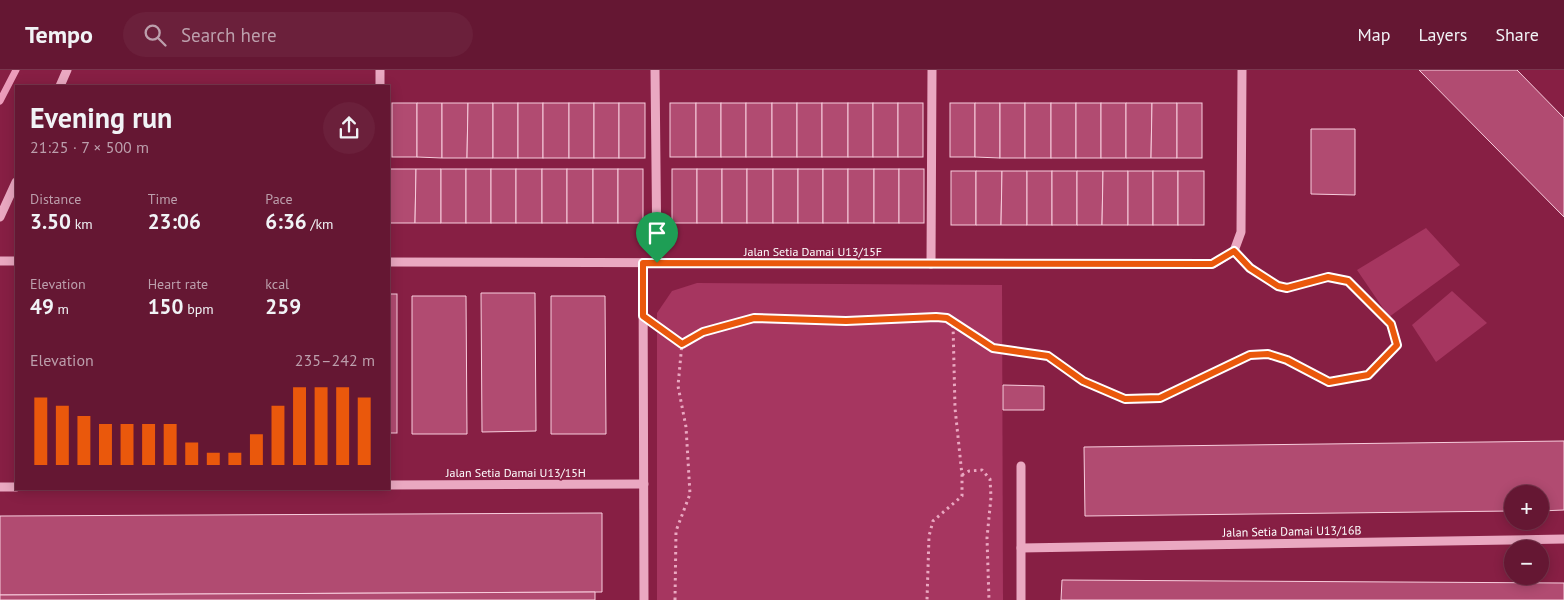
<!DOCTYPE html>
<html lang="en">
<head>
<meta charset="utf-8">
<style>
	:root { --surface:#651733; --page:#6b203b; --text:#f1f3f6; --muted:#bc9fac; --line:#79364e; --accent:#ea580c }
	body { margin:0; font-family:"PT Sans",sans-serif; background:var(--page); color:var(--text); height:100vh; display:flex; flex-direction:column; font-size:19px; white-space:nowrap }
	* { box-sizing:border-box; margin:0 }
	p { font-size:16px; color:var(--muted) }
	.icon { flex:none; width:28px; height:28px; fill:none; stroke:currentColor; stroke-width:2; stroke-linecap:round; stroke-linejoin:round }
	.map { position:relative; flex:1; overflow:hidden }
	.panel { position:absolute; left:15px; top:15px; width:375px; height:405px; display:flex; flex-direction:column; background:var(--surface); border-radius:0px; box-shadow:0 2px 12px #0003,0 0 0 1px var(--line) }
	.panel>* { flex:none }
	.tools { position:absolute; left:1504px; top:415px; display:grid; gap:10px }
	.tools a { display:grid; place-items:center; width:45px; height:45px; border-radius:50%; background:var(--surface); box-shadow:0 2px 12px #0003,0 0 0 1px var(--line); font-size:25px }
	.pin { position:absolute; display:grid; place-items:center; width:42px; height:42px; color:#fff; margin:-51px -21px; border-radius:50% 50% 50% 0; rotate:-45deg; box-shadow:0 0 5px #0007 }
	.pin .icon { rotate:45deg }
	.round { display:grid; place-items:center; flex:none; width:52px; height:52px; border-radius:26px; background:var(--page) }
	.headline { display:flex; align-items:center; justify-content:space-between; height:85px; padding:0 15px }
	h1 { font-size:28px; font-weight:600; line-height:38px }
	.figures { display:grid; grid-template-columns:repeat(3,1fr); gap:8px; height:85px; padding:5px 15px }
	.figures div { display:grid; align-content:center }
	.figures b { font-size:21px; font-weight:600 }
	.figures small { font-size:14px; font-weight:400 }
	.figures p { font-size:14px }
	.chart { height:140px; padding:10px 15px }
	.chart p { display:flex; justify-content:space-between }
	.chart svg { width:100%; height:90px; margin-top:5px; stroke:var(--accent); stroke-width:6 }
	header { display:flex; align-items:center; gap:30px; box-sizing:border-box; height:70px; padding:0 25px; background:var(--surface); border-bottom:1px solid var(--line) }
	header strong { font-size:24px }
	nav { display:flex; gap:28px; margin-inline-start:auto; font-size:18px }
	.search { width:350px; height:45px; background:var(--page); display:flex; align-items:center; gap:12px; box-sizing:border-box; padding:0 18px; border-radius:28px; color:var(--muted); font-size:19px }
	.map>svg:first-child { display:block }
</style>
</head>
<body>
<header>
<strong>Tempo</strong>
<div class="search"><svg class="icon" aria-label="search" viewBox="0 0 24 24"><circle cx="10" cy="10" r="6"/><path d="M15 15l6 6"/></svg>Search here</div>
<nav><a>Map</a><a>Layers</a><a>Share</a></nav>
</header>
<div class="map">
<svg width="1564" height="530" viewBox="0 0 1564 530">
	<rect width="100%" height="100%" fill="#871f44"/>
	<g fill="#a63660">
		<polygon points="1426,158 1460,195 1389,247 1357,200"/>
		<polygon points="697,213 1002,215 1003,530 657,530 657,243 672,221"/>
		<polygon points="1452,221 1487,253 1436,292 1412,255"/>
	</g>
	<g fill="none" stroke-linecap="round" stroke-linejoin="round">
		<polyline stroke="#ec9cbb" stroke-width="7" points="0,31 16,0"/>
	</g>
	<g fill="#b14b71" stroke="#f8cddd">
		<polygon points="1419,0 1517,0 1564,48 1564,147"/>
		<rect x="392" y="33" width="25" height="54"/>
		<polygon points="417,33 442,33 442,88 417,87"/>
		<polygon points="442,33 468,33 467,88 442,88"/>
		<polygon points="468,33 493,33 493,88 467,88"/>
		<rect x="493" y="33" width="25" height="55"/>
		<rect x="518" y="33" width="25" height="55"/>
		<rect x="543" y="33" width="26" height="55"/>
		<rect x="569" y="33" width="25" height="55"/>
		<rect x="594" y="33" width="25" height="55"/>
		<rect x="619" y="33" width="26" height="55"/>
		<rect x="670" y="33" width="26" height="54"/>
		<rect x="696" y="33" width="25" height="54"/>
		<rect x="721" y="33" width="25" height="54"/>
		<rect x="746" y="33" width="26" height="54"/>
		<rect x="772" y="33" width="25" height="54"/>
		<rect x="797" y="33" width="25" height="54"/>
		<rect x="822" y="33" width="26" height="54"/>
		<rect x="848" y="33" width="25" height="54"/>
		<rect x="873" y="33" width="25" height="54"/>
		<rect x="898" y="33" width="25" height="54"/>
		<rect x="950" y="33" width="25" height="54"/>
		<polygon points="975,33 1000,33 1000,88 975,87"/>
		<rect x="1000" y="33" width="25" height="55"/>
		<rect x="1025" y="33" width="26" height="55"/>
		<rect x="1051" y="33" width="25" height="55"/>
		<rect x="1076" y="33" width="25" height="55"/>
		<rect x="1101" y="33" width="25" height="55"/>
		<polygon points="1126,33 1152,33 1151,88 1126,88"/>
		<polygon points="1152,33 1177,33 1177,88 1151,88"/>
		<rect x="1177" y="33" width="25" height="55"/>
		<polygon points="1311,59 1355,59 1355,125 1311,124"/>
		<polygon points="390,99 416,99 415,153 390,153"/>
		<polygon points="416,99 441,99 441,153 415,153"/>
		<rect x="441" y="99" width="25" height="54"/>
		<rect x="466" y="99" width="25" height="54"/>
		<rect x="491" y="99" width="25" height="54"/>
		<rect x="516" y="99" width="26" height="54"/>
		<rect x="542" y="99" width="25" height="54"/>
		<rect x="567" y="99" width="26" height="54"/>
		<rect x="593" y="99" width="25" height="54"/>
		<rect x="618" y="99" width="25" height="54"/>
		<rect x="672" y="99" width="25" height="54"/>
		<rect x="697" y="99" width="25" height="54"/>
		<rect x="722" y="99" width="25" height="54"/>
		<rect x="747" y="99" width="26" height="54"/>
		<rect x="773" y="99" width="25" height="54"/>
		<rect x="798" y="99" width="25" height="54"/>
		<rect x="823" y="99" width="25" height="54"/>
		<rect x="848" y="99" width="26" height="54"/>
		<rect x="874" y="99" width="25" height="54"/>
		<rect x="899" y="99" width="25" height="54"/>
		<rect x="951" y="101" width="25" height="54"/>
		<polygon points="976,101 1002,101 1001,155 976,155"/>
		<polygon points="1002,101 1027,101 1027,155 1001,155"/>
		<rect x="1027" y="101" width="25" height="54"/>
		<rect x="1052" y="101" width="25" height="54"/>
		<polygon points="1077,101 1103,101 1102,155 1077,155"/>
		<polygon points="1103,101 1128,101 1128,155 1102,155"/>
		<rect x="1128" y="101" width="25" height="54"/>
		<rect x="1153" y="101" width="25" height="54"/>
		<rect x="1178" y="101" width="26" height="54"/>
		<polygon points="481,223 535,223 536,361 482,362"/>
		<rect x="389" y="224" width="8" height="139"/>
		<polygon points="412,226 466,226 467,364 412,364"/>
		<polygon points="551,226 605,226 606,364 551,364"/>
		<polygon points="1003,315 1044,316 1044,340 1003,340"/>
		<polygon points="1564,371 1564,440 1540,441 1540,424 1512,424 1512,441 1085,446 1084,377"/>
		<polygon points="602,443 602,522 0,525 0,446"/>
		<polygon points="1062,510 1564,513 1564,530 1061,530"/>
		<polygon points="595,522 595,530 0,530 0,525"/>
	</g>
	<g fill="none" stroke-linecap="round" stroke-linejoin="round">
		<g stroke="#eaa8c1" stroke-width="3" stroke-dasharray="2.5 4" stroke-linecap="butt">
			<polyline points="953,254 993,278 1048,287 1083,311 1125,329 1160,328 1250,285 1268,284 1287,290 1329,312 1368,305 1397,275 1391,254 1349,211 1328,207 1287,218 1278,216 1244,192"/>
			<polyline points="658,256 682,273"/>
			<polyline points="962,405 969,401 982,400 990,409 991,427 987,468 989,530"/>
			<polyline points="675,530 676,461 690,424 686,357 678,316 682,273 703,262 754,248 846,251 936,247 947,249 953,254 955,338 962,405 962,426 933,451 929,466 927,530"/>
		</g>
		<g stroke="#eaa8c1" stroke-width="9">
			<polyline points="655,0 657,193"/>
			<polyline points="60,16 67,0"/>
			<polyline points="380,16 380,0"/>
			<polyline points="0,147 16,112"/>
			<polyline points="0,191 16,191"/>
			<polyline points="389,192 1213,194 1234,181 1241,162 1242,0"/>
			<polyline points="643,193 644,530"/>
			<polyline points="931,194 932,0"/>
			<polyline points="389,415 644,414"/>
			<polyline points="0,417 16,417"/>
			<polyline points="1021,478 1564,469"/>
			<polyline points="1021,530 1021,396"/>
		</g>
	</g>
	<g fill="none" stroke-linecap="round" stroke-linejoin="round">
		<g stroke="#fff" stroke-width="10">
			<polygon id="route" points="1234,181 1250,198 1278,216 1287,218 1328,207 1348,211 1391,254 1397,275 1368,305 1329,312 1287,290 1268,284 1250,285 1160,328 1125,329 1083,311 1048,286 993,278 947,248 936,247 846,251 754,248 703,262 682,274 643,246 643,193 1212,194"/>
		</g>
		<use href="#route" stroke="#ea580c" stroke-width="6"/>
	</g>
	<g text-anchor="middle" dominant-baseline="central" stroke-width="4" stroke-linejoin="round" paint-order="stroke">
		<g font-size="12" fill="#fff" stroke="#871f44">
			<text x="813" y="181">Jalan Setia Damai U13/15F</text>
			<text x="516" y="402">Jalan Setia Damai U13/15H</text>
			<text transform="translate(1292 461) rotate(-1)">Jalan Setia Damai U13/16B</text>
		</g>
	</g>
</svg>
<div class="tools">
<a>+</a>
<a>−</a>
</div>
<div class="pin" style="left:657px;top:193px;background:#1e9e55"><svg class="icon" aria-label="arrive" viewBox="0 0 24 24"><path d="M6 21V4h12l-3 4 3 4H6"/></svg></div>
<section class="panel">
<div class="headline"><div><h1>Evening run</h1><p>21:25 · 7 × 500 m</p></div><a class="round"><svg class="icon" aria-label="share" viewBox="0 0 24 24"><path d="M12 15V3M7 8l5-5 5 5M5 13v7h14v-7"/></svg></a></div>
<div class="figures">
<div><p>Distance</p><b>3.50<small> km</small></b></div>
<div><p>Time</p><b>23:06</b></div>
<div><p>Pace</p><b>6:36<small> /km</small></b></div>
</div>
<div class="figures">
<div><p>Elevation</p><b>49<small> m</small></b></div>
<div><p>Heart rate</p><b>150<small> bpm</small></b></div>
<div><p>kcal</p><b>259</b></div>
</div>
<div class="chart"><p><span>Elevation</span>235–242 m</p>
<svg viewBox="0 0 160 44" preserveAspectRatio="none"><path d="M5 44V11M15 44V15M25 44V20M35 44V24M45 44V24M55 44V24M65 44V24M75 44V33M85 44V38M95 44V38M105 44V29M115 44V15M125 44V6M135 44V6M145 44V6M155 44V11"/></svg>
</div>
</section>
</div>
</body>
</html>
